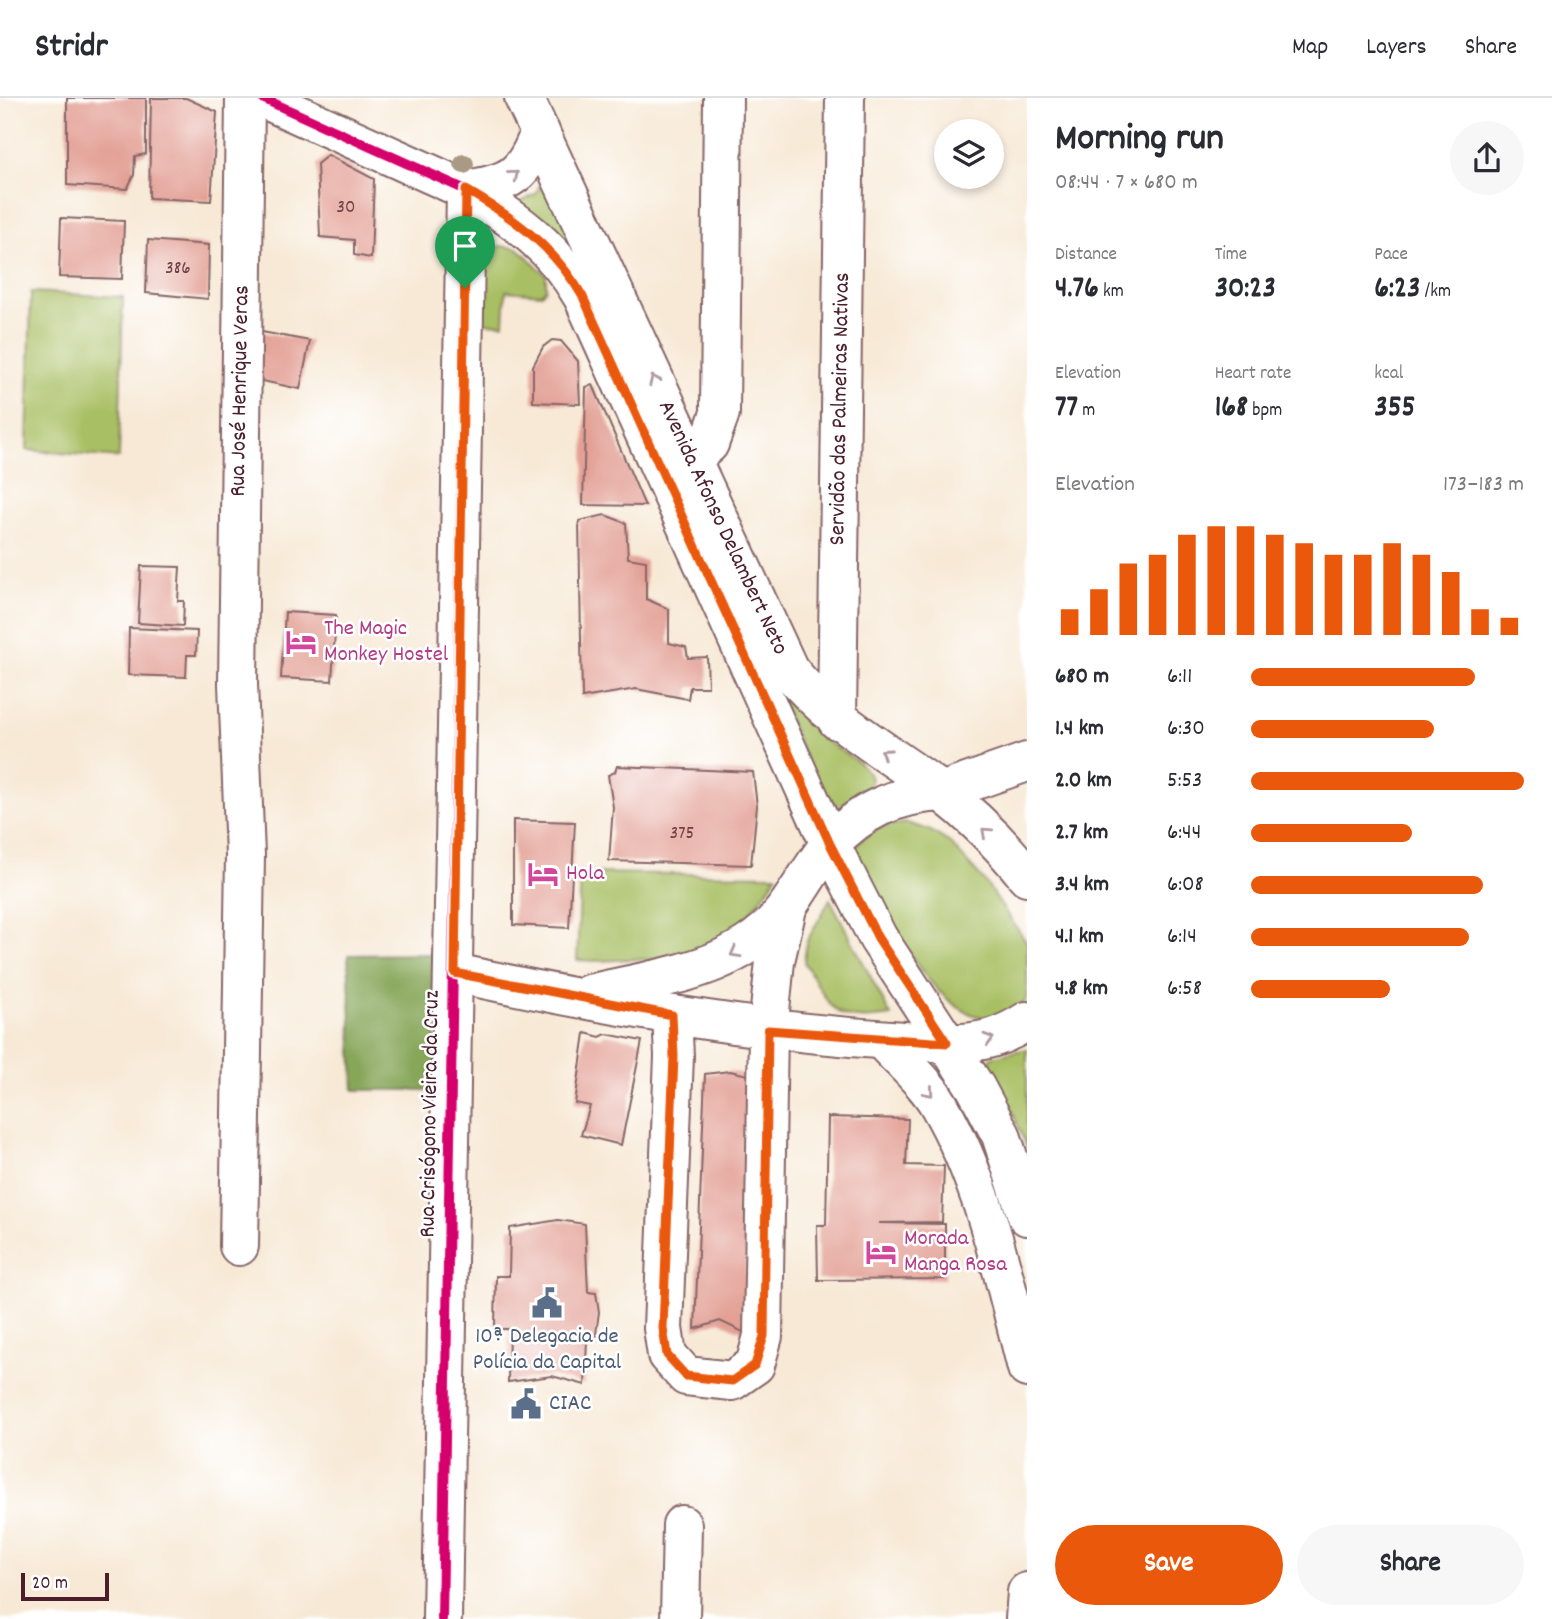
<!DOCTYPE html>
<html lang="en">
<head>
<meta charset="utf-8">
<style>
	:root { --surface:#fff; --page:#f7f7f7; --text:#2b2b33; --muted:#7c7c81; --line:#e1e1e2; --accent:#ea580c }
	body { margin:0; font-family:Dekko,sans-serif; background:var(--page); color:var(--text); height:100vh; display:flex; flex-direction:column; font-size:26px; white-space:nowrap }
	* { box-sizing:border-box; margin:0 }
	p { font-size:23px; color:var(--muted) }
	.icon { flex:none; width:38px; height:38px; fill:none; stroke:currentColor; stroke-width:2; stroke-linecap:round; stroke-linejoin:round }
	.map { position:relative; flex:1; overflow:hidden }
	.drawer { display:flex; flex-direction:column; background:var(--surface); width:525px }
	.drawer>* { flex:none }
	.buttons { position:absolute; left:934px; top:21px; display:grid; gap:14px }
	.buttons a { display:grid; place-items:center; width:70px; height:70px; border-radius:50%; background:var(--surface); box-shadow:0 4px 10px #0003; font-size:35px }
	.scale { position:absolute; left:21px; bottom:18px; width:88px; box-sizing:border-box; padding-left:7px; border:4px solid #4a1f2b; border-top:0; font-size:19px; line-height:24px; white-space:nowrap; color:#4a1f2b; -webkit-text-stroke:5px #fff; paint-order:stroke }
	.pin { position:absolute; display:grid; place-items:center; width:60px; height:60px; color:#fff; margin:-72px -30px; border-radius:50% 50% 50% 0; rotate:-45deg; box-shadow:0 0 7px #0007 }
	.pin .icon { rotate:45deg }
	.round { display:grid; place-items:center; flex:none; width:74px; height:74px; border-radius:37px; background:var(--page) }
	.head { display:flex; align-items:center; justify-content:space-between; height:119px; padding:0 28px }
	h1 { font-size:38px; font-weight:800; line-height:52px }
	.figures { display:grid; grid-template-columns:repeat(3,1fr); gap:10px; height:119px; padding:7px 28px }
	.figures div { display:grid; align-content:center }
	.figures b { font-size:30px; font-weight:800 }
	.figures small { font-size:19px; font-weight:400 }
	.figures p { font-size:19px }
	.chart { height:196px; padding:14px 28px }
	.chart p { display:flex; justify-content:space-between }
	.chart svg { width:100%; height:126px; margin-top:7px; stroke:var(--accent); stroke-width:6 }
	.button { display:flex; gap:14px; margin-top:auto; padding:14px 28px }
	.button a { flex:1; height:80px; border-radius:42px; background:var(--accent); color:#fff; font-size:28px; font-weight:800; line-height:80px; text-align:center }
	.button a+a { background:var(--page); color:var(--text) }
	ul { padding:0 28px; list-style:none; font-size:23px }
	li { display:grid; grid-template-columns:112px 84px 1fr; align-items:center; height:52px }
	li i { height:18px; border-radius:9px; background:var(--accent) }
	header { display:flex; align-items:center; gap:42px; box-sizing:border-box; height:98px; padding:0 35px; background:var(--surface); border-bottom:2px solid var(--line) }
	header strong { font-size:33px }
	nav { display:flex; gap:38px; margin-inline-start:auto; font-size:24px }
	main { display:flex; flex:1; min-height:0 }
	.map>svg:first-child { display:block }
</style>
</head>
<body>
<header>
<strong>Stridr</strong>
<nav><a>Map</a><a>Layers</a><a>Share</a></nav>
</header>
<main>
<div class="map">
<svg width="1027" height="1521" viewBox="0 0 1027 1521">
	<rect width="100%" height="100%" fill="#fff"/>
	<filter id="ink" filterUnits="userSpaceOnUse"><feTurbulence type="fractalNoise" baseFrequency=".0143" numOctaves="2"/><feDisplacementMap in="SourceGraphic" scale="14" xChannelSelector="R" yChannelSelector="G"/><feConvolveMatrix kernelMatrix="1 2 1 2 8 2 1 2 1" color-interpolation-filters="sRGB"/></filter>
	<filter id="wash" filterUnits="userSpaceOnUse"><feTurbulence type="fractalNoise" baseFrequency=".00686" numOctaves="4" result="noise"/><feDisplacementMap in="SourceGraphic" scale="28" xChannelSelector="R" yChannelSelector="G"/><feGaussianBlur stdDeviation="1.57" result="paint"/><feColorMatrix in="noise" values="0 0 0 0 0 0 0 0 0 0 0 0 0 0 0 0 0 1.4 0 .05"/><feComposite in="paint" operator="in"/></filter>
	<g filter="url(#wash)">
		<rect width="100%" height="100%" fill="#f7e9d6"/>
		<g fill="#a9bf63" stroke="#7a6f47" stroke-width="2">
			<polygon points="546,71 602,198 517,106 536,96"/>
			<path d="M499,148L518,150L546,177V191L541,196L506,193L504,226L484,225C485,202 479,162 499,148Z"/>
			<polygon points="31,194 123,199 119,360 27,352"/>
			<path d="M772,583C791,605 809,631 832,647C843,655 872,668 871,684C869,700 842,710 830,717Z"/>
			<path d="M907,725L929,732L950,745L986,785L1027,845V899C1022,912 1009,916 997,919C934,930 879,801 855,756V748C870,732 885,727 907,725Z"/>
			<path d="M581,775L777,777C754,815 726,848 680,860C666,864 647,861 631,861C613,862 595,864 577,862Z"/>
			<path d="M830,801L891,918C830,927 833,911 804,864L807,843Z"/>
			<polygon points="1027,951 1027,1051 1012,1012 987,968 991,959"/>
		</g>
		<polygon fill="#86a659" stroke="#686242" stroke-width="2" points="435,856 436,992 354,992 348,857"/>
		<g id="blocks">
			<g fill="#e3a095">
				<polygon points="67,0 146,0 146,56 135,58 134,77 127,91 67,87"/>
				<polygon points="151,0 186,0 217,14 211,103 149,100"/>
				<polygon points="328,57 374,81 371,160 354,157 354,142 320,139 317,66"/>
				<polygon points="61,120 124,123 122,181 59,179"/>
				<polygon points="148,142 209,147 208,201 146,195"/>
				<polygon points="262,234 310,243 300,291 253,281"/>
				<polygon points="552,242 561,243 578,263 580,306 533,304 533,268 543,249"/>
				<polygon points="593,287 645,408 583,407 586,289"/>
				<polygon points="605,417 626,425 628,460 646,463 646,501 669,511 669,545 686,549 688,560 707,559 708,589 690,589 688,601 636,591 582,600 579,423"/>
				<polygon points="141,468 180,469 178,503 184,503 183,528 138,525"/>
				<polygon points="285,514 336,517 332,583 281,580"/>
				<polygon points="129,530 197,533 196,557 187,557 186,579 128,577"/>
				<polygon points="617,668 753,674 757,708 751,767 609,763 613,709 608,677 615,674"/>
				<polygon points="513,722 575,724 569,830 513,827"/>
				<polygon points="585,935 600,939 606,936 642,943 621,1047 581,1037 590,1008 575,1005"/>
				<polygon points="730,973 748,977 745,1235 720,1223 695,1231 705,976"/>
				<polygon points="828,1019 908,1021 906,1067 944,1068 942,1124 879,1125 945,1126 945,1181 818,1182 817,1127 826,1127"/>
				<polygon points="558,1122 585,1126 588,1194 596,1195 599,1214 595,1243 587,1242 585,1287 552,1278 508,1284 509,1231 495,1231 496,1178 509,1178 510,1130"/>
			</g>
		</g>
	</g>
	<g filter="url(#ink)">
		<use href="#blocks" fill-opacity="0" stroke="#876667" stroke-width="2"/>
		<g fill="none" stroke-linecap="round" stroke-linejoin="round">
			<g stroke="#876667" stroke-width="42">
				<g id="minor">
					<polyline points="691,361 709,346 720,315 723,0"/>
					<polyline points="837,622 845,0"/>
					<polyline points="941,694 1027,664"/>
					<path d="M455,875C617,910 780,939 947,945"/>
					<path d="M589,896C659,879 742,873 787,809C802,788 814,766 830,746"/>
					<polyline points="672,917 674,958 663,1230 667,1257 686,1278 732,1283 755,1267 763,1238 768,932 775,863 787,810"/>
					<path d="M883,943C901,963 926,984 939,1007C984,1084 1005,1184 1027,1270"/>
					<polyline points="239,1148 245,757 238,586 245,0"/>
					<polyline points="442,1521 466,92"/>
					<polyline points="680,1521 682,1427"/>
				</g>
			</g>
			<g stroke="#876667" stroke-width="42">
				<g id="major">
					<path d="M262,0L466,92C515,120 555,150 583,199L830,746L878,840L976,990L1001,1037L1027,1118"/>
					<path d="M524,0L789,572C830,623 886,653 939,692C971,716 1002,747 1027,778"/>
					<path d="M466,92C511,85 524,78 540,34"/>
					<path d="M830,746C862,712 895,697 941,694"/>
					<path d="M947,945C978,946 1001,940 1027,923"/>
					<polyline points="1025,1521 1027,1494"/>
				</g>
			</g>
			<use href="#minor" stroke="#fff" stroke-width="38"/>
			<use href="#major" stroke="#fff" stroke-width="38"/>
			<g stroke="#fff" stroke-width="15">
				<g id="cycleway">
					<path d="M262,0L466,92C515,120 555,150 583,199L830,746"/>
					<polyline points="442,1521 466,92"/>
				</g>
			</g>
			<use href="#cycleway" stroke="#d6006c" stroke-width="10"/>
		</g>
		<circle fill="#aa9983" cx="464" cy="66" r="10"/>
		<defs><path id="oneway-chevron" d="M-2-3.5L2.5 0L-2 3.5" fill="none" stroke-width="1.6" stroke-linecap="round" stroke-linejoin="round" transform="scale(1.75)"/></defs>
		<g stroke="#ae9aa0">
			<use href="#oneway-chevron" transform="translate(514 77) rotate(-40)"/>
			<use href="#oneway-chevron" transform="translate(654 282) rotate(-115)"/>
			<use href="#oneway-chevron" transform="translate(885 655) rotate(-145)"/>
			<use href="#oneway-chevron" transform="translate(986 734) rotate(-138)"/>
			<use href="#oneway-chevron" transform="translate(735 855) rotate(151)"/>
			<use href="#oneway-chevron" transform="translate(989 941) rotate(-16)"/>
			<use href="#oneway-chevron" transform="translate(929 994) rotate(49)"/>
		</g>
	</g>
	<g fill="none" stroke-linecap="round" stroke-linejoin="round" filter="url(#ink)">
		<g stroke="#fff" stroke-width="14">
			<path id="route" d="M466,92C515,120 555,150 583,199L830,746L878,840L947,945L768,932L764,1238L755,1267L732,1283L686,1278L667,1257L663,1230L674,958L672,917L455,875Z"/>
		</g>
		<use href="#route" stroke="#ea580c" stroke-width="9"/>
	</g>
	<defs>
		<g id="hotel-bare" transform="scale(2.415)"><path d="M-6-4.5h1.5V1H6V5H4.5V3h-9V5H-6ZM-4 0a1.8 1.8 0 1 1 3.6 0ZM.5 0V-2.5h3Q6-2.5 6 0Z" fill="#d1479c" stroke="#fff" stroke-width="2.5" paint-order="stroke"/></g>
		<g id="civic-bare" transform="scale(2.415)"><path d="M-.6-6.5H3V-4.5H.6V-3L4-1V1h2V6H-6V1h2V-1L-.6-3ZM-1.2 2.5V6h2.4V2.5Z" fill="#5c6f8a" stroke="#fff" stroke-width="2.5" paint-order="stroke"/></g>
	</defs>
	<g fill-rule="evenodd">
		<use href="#hotel-bare" x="301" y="544"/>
		<use href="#hotel-bare" x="543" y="776"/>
		<use href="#hotel-bare" x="881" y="1154"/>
		<use href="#civic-bare" x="547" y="1205"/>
		<use href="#civic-bare" x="526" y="1306"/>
	</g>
	<g text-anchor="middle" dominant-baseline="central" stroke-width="5" stroke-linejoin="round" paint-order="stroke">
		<g font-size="19" fill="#703f46">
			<text x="346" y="110">30</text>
			<text x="178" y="171">386</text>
			<text x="682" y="736">375</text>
		</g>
		<g font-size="23" fill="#4a1f2b" stroke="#fff">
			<text transform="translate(241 293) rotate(-89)">Rua José Henrique Veras</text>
			<text transform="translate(841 311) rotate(-89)">Servidão das Palmeiras Nativas</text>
			<text transform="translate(722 430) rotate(65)">Avenida Afonso Delambert Neto</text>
			<text transform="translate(431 1016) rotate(-89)">Rua Crisógono Vieira da Cruz</text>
		</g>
		<g font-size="23" fill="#b23c85" stroke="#fff" text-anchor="start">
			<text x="324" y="531">The Magic<tspan x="324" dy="26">Monkey Hostel</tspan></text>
			<text x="566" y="776">Hola</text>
			<text x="904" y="1141">Morada<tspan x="904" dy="26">Manga Rosa</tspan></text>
		</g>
		<g font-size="23" fill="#4e5e75" stroke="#fff">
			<text x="547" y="1239">10ª Delegacia de<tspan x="547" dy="26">Polícia da Capital</tspan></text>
			<text x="549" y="1306" text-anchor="start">CIAC</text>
		</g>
	</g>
</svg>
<div class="buttons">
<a><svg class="icon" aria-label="layers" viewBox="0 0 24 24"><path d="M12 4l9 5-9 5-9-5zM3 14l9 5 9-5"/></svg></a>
</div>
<div class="scale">20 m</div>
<div class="pin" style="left:465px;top:190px;background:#1e9e55"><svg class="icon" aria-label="arrive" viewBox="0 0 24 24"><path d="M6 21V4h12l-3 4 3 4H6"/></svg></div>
</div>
<section class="drawer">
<div class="head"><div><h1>Morning run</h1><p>08:44 · 7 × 680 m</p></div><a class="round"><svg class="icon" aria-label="share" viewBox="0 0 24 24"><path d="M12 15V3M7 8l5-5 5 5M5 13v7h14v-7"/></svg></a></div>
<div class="figures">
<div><p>Distance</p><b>4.76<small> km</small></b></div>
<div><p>Time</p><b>30:23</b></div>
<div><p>Pace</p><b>6:23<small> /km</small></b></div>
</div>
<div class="figures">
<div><p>Elevation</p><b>77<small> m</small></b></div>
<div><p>Heart rate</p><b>168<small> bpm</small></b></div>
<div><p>kcal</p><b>355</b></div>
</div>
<div class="chart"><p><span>Elevation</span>173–183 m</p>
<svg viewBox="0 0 160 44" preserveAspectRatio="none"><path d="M5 44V35M15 44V28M25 44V19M35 44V16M45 44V9M55 44V6M65 44V6M75 44V9M85 44V12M95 44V16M105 44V16M115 44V12M125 44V16M135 44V22M145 44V35M155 44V38"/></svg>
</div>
<ul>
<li><b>680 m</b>6:11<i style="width:82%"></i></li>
<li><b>1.4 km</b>6:30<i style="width:67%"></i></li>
<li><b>2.0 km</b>5:53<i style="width:100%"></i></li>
<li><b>2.7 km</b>6:44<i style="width:59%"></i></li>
<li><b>3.4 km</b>6:08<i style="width:85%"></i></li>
<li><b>4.1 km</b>6:14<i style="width:80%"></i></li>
<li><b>4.8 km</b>6:58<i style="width:51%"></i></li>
</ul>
<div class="button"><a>Save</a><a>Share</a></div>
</section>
</main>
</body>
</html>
